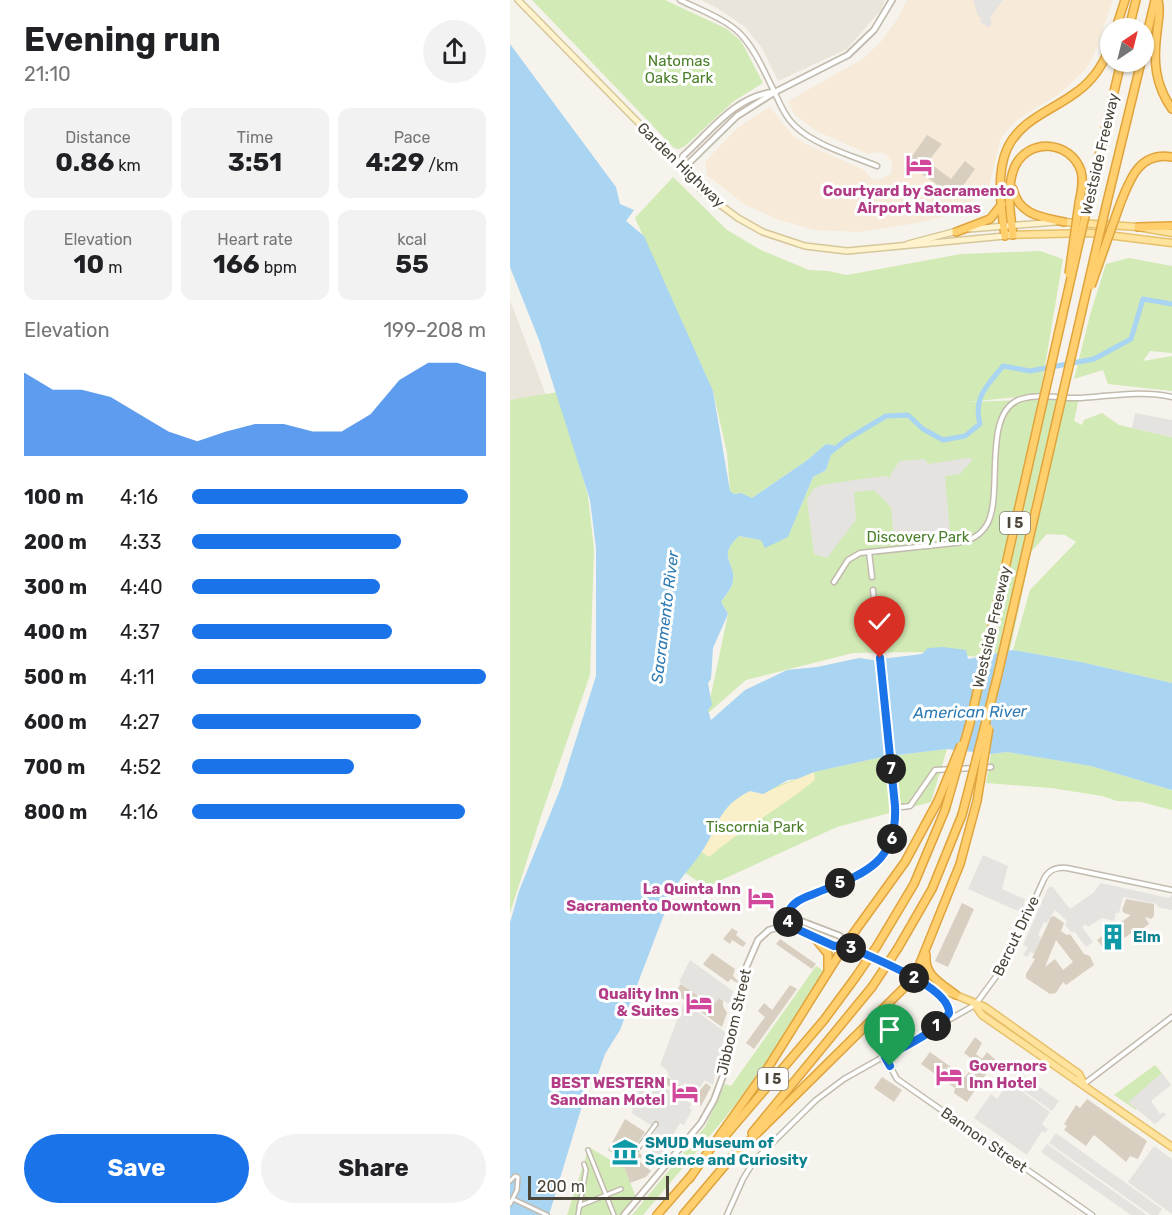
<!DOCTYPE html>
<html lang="en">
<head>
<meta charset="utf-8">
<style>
	:root { --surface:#fff; --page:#f2f2f2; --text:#202124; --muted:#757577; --accent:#1a73e8 }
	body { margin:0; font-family:Rubik,sans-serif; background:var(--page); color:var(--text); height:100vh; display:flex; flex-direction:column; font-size:22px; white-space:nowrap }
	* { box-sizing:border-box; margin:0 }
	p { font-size:20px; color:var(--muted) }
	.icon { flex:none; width:33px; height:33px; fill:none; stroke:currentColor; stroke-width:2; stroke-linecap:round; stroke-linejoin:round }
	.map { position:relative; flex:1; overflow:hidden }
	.details { display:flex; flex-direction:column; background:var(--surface); width:510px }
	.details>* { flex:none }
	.needle { width:39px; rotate:35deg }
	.buttons { position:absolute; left:590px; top:18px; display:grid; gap:12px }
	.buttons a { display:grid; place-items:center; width:54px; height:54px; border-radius:50%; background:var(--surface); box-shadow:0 2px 4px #0004; font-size:30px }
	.scale { position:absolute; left:18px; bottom:15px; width:141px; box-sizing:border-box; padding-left:6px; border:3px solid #4b4439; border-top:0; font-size:16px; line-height:21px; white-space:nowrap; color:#4b4439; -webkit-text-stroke:4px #fff; paint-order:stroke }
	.pin { position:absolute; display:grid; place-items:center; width:51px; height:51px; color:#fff; margin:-62px -26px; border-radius:50% 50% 50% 0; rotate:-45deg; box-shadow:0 0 6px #0007 }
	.pin .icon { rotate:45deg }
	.km { position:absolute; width:30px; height:30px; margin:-15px; border-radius:50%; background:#222; color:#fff; font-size:16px; line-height:30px; text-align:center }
	.round { display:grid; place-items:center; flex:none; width:63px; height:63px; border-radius:32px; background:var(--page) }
	.head { display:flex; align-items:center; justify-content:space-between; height:102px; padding:0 24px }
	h1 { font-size:33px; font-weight:700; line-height:45px }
	.stats { display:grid; grid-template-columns:repeat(3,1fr); gap:9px; height:102px; padding:6px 24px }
	.stats div { display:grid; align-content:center; border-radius:12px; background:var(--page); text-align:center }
	.stats b { font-size:26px; font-weight:700 }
	.stats small { font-size:16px; font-weight:400 }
	.stats p { font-size:16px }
	.chart { height:168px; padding:12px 24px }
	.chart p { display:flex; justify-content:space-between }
	.chart svg { width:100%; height:108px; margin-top:6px; fill:var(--accent); opacity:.7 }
	.button { display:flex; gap:12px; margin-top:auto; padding:12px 24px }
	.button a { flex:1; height:69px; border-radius:36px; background:var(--accent); color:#fff; font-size:24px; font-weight:700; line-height:69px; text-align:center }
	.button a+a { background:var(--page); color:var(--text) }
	ul { padding:0 24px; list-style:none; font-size:20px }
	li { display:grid; grid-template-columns:96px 72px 1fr; align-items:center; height:45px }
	li i { height:15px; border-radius:8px; background:var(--accent) }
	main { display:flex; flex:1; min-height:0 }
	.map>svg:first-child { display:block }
</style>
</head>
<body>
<main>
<section class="details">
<div class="head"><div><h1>Evening run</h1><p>21:10</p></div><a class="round"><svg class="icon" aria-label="share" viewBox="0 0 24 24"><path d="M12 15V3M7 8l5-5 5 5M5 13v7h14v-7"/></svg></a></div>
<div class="stats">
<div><p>Distance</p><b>0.86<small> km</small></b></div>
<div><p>Time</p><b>3:51</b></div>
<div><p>Pace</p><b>4:29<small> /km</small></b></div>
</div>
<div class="stats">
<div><p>Elevation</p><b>10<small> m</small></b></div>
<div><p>Heart rate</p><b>166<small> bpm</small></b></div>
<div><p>kcal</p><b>55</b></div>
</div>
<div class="chart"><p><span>Elevation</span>199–208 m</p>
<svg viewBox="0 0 160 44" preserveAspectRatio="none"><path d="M0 44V10L10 17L20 17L30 20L40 27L50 34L60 38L70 34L80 31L90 31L100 34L110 34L120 27L130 13L140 6L150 6L160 10V44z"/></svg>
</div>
<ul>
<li><b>100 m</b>4:16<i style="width:94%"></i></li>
<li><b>200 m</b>4:33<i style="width:71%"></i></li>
<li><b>300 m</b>4:40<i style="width:64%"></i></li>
<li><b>400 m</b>4:37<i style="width:68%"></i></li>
<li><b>500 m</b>4:11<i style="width:100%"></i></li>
<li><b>600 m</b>4:27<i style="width:78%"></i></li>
<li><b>700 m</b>4:52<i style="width:55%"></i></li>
<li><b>800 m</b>4:16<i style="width:93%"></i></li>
</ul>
<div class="button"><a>Save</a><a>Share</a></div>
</section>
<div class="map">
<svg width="662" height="1215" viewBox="0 0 662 1215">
	<rect width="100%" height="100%" fill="#f6f3ec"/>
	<g fill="#eae5da">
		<polygon points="191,0 375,0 371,10 337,49 268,81 252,48 235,27 207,8"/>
		<polygon points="0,300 36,395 0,400"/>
	</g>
	<polygon fill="#f7ead8" points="397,0 603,0 583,57 574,71 549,94 508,119 496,131 490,140 479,188 472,195 438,215 408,223 349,232 305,230 269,220 234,204 197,175 195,162 227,128 260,107 283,136 294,143 354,170 361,178 368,180 381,174 382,161 375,154 368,152 359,154 306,131 285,115 278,101 351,60 370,43 388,18"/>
	<g fill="#d2eab5">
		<polygon points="22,0 155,0 217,29 231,41 253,83 224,101 175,146 169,149 164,148"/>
		<path d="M163,177L217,230L251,250L299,270L318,271L337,275L451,254L530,251L553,259L530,395L457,402L569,398L564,421L572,425L574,420L592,413L609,425L662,437V683L571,662L503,650L520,590L566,542L555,535L537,534L521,552L498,659L406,652L343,653L236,680L197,714L218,614L211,602C216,595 222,589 223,580C226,563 206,557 229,536L251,540L279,534L303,477L316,470L324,445L316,444L296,461L242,498L231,493L224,494L220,491L217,453L203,391L125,218Z"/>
		<polygon points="619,258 662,266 662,353 640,351 633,361 662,356 662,391 598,384 593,370 564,379 580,315 596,264"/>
		<polygon points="48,392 78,496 84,549 80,675 33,810 0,913 0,400"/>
		<polygon points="437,749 421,802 327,827 196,887 174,872 192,852 219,804 304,772 372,757"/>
		<polygon points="497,752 581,766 662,790 662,810 631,802 607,801 592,796 541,788 476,783 481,754"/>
		<polygon points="306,966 314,971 250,1072 214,1119 133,1215 122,1215 195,1127 215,1084 221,1086"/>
		<polygon points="645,1065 652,1073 619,1102 627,1109 626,1110 604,1095"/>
		<polygon points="79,1147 115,1169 127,1200 114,1215 57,1215"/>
	</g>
	<path fill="#f9efc9" d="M304,772L305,780C271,808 233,828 199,857L192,852C200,836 219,788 244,791C247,791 250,793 253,794C270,785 286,780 304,772Z"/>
	<g fill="#e5e3e0">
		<polygon points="463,0 493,0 480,18 482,23 479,28 470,22 472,19 468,16"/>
		<polygon points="625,413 662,420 662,437 622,428"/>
		<polygon points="457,458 463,459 450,474 435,476 440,532 388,537 383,530 381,507 364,490 344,492 346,520 317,558 304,554 297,500 303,489 311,485 358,478 377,476 379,479 383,470 390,461 415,459 418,464"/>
		<polygon points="473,855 498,866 492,889 515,899 513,909 508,911 458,889"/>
		<polygon points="591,883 659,898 662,895 662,910 647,907 647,904 613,897 609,913 606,913 604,921 592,918 578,927 576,924 572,927 583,942 576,947 564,931 562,933 555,925 557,921 545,910 537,923 534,922 528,935 531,937 524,954 520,952 518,957 513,955 518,947 513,945 538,888 542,886 560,909 583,893"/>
		<polygon points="180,960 223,991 221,1001 217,1003 209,998 203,1006 169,982"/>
		<polygon points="174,1002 215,1032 203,1085 195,1080 185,1094 159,1077 157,1070 150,1065"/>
		<polygon points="509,1072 549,1101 542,1111 501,1082"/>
		<polygon points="652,1073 661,1085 641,1101 650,1114 654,1112 656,1115 645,1124 618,1102"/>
		<polygon points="132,1077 140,1083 143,1080 182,1104 179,1108 182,1110 174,1125 170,1123 160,1140 163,1142 143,1169 136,1162 134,1156 148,1125 144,1122 142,1126 122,1113 123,1109 118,1106 121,1101 118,1099"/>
		<polygon points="499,1082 540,1112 532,1124 538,1129 535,1133 532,1131 517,1155 464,1118 481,1094 487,1099"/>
		<polygon points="546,1133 652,1209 648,1215 641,1215 539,1143"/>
		<polygon points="537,1144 637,1215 621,1215 531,1152"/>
		<polygon points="644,1146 662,1159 662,1214 618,1182"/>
	</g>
	<path fill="#a9d4f2" d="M0,44L106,187L110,204L124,210L116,221L134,236L203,391L220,491L224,494L231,493L242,498L296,461L316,444L324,445L316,470L303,477L278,537L255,548L251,540L229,536C206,557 226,563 223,580C222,589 216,594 211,602L218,614L203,648L201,679L198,683L202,705L198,710L201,720L235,690L277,670L307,667L349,658L363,660L412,654L418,648L433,647L456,650L458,659L503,650L571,662L662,683V790L581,766L497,752L481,754L437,749L372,757L304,772L287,779L278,780L253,794L240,791C207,807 209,827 191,853C182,866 171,877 163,891L110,1030L95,1054L87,1077L78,1086L39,1215H0V923L9,891L51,787L86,676V548L80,500L29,340L0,267Z"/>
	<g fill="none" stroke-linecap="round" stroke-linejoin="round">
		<path stroke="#a9d4f2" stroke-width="5" d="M318,454L336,440L376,416L398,415L413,429L433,440L455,436L470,424C463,397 477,386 493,366L520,371L584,359L621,339L633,299L662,304"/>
	</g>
	<g fill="#d8cfc1" fill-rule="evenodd">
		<polygon points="417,135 432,144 415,165 421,164 441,179 455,161 465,169 450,190 446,190 442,195 405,169 403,172 395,166"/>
		<polygon points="616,899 644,904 644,916 641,919 635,917 639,924 625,934 624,931 596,951 587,940 621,915 614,913 612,910"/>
		<polygon points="452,903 464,909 438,967 425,961"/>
		<path d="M544,916L554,923L551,931L557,935L560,934L574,954L580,956L584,965L556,985L553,982L546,993L540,994L516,978V974L525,959L522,958L541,917ZM546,940L563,962L553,970L545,959L535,967Z"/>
		<polygon points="222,928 228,932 226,935 236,943 233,947 222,940 220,944 213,939"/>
		<polygon points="270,939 306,964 302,969 266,944"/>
		<polygon points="202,953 225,969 223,976 228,981 227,983 221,979 218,982 194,965 193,964"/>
		<polygon points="171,984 203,1006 209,998 213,1001 213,1006 217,1013 212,1027 164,993"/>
		<polygon points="280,985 287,989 244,1049 236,1043 255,1017 248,1011 254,1003 262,1010"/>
		<polygon points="465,1037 472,1043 466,1054 472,1059 477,1052 488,1062 480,1072 478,1071 457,1102 444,1093 445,1088 411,1064 420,1052 455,1077 466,1062 454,1053"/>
		<polygon points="157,1077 186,1095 196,1083 201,1087 191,1106 154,1083"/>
		<polygon points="372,1077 392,1090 384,1102 364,1088"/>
		<polygon points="577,1099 637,1141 628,1159 620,1156 616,1162 584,1135 576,1146 554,1130 557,1126 554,1124 566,1105 570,1108"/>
		<polygon points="115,1119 135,1132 122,1151 125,1155 130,1153 132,1156 129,1161 141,1171 136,1177 120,1183 115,1169 109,1166 112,1159 98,1150"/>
	</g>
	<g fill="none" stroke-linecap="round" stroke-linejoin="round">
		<g stroke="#c2bbae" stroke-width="6">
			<g id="pedestrian">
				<polyline points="78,1150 104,1215"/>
				<polyline points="126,1151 146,1124"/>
				<polyline points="0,1181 5,1176 8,1177 7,1190 0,1204"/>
				<polyline points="3,1199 37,1215"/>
				<polyline points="69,1206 111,1189"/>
				<polyline points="68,1215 76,1170 74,1164"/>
			</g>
		</g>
		<g stroke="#c2bbae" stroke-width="7">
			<g id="minor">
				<path d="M170,0C225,26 233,25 260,83C268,98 273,115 285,126C304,145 343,156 367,166"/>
				<polyline points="359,552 362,577"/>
				<path d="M324,582L338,560L350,553L445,543C458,541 468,538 476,526C495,498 470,412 511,399C531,393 551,399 571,398C602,396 631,390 662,397"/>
				<polyline points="471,768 481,767"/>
				<polyline points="385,806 392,807 400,806 425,770 464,768"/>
				<path d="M278,925C279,920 278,915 280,911C283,902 293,898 301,895C350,875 387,867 385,806L363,590"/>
				<polyline points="420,986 436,1002 439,1013 434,1020"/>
				<polyline points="375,1057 387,1079 582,1215"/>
				<polyline points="574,1084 662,1017"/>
				<path d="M217,1215L233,1179L244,1161L306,1100L334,1079L465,1005L496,963L534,879C539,869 547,867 557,868L662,890"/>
			</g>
		</g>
		<g stroke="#c2bbae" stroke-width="8">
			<g id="tertiary">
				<polyline points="169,165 179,163 227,116 265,92 338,55 364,30 382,0"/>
				<path d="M169,165L173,156C200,132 226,95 265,92"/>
				<polyline points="114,1215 191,1123 204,1100 214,1073 235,970 248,940 259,930 291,921 330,936 335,945 324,946 278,925"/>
			</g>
		</g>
		<g stroke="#d6c79b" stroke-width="8">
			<g id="secondary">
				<polyline points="8,0 162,157 193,192 228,218 253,232 295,246 337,251 495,236"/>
				<polyline points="459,229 546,222"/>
				<polyline points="398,244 447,231"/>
			</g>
		</g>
		<g stroke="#e6c16a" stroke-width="9">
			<g id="primary">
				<polyline points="554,222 628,227 662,233"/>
				<polyline points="499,235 581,233 662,243"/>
				<polyline points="335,945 404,978 475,1007 569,1074 574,1084"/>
				<polyline points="465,1005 472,1015 495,1031 662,1147"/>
			</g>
		</g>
		<g stroke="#e0a43c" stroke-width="10">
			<g id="motorway">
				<path d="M648,0C651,11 648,21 647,32C643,61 645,85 662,109"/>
				<polyline points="606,28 615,0"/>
				<polyline points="619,28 626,0"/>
				<polyline points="633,51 645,0"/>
				<path d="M503,189C509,215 531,217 554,222"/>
				<polyline points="597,202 631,62"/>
				<polyline points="578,203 611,62"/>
				<path d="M609,207C619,182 628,151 662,157"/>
				<polyline points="628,227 662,226"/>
				<polyline points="446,232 480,219 492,204"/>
				<path d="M503,235C500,213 496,186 505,166C519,137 561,141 571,171C574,182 571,192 569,203"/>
				<path d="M495,236C491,210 486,173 497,149C510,119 544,110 568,91C583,80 593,65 600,47"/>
				<polyline points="305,938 318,954 318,969"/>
				<polyline points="367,946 404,884 435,810"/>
				<polyline points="388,948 422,889 452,815"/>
				<path d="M416,955C414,976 431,983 446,995"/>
				<polyline points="242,1133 362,987"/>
				<polyline points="210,1142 314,1020 345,978"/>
				<polyline points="220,1160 404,978 450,864 467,801"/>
				<polyline points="179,1179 259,1066 335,945 395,862 428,801"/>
				<polyline points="147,1215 181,1176"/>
				<polyline points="173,1215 222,1157"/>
			</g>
		</g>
		<use href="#pedestrian" stroke="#fff" stroke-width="3"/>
		<use href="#minor" stroke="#fff" stroke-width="4"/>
		<use href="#tertiary" stroke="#fff" stroke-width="4.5"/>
		<use href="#secondary" stroke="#fff3cd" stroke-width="5"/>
		<use href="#primary" stroke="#ffe39c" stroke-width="6"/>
		<use href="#motorway" stroke="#ffcf6e" stroke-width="7"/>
		<g stroke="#e0a43c" stroke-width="10" stroke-linecap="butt">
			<g id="motorway-bridge">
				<polyline points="559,274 569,203"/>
				<polyline points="581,286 609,207"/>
				<polyline points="428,801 451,745"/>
				<polyline points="467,801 479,728"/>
				<polyline points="435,810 460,723 578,203"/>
				<polyline points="452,815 487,678 597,202"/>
				<polyline points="345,978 367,946"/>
				<polyline points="362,987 388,948"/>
			</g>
		</g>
		<use href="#motorway-bridge" stroke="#ffcf6e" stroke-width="7"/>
	</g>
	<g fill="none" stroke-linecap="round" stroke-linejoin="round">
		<g stroke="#fff" stroke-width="12">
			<path id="route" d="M370,658L385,806C388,867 349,875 301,895C293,898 283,902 279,911C278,915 278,920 278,925L324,946L335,945C357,956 440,986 439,1013C429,1031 393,1047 375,1057L380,1066"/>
		</g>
		<use href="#route" stroke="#1a73e8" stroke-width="8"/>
	</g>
	<defs>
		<g id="hotel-bare" transform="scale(2.07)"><path d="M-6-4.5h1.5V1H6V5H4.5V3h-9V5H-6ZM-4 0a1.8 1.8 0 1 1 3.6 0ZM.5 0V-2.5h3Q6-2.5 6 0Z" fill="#d1479c" stroke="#fff" stroke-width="2.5" paint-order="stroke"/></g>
		<g id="building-bare" transform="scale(2.07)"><path d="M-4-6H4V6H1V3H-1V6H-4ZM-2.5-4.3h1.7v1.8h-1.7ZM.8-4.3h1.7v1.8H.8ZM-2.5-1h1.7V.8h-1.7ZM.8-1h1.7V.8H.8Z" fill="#0f9aa8" stroke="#fff" stroke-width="2.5" paint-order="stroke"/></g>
		<g id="museum-bare" transform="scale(2.07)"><path d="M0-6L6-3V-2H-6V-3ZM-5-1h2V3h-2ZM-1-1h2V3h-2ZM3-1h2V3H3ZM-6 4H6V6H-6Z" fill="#0f9aa8" stroke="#fff" stroke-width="2.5" paint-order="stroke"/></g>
	</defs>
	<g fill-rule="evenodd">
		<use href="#hotel-bare" x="409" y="165"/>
		<use href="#hotel-bare" x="251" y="898"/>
		<use href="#building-bare" x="603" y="937"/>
		<use href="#hotel-bare" x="189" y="1003"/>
		<use href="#hotel-bare" x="439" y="1075"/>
		<use href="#hotel-bare" x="175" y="1092"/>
		<use href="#museum-bare" x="115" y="1152"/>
	</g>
	<g text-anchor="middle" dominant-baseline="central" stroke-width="6" stroke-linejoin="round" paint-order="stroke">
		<g fill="#fff" stroke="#817c74" stroke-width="1.5">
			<rect x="490" y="512" width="30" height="22" rx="4.5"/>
			<rect x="248" y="1068" width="30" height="22" rx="4.5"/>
		</g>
		<g font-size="14" font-weight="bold" fill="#4b4439">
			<text x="505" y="523">I 5</text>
			<text x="263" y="1079">I 5</text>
		</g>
		<g font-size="15" fill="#4a7f2a" stroke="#fff">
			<text x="169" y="61">Natomas<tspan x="169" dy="17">Oaks Park</tspan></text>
			<text x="408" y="537">Discovery Park</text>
			<text x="245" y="827">Tiscornia Park</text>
		</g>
		<g font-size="15" fill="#4b4439" stroke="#fff">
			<text transform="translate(590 154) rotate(-77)">Westside Freeway</text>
			<text transform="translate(171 165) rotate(44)">Garden Highway</text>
			<text transform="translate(482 627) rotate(-77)">Westside Freeway</text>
			<text transform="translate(506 936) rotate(-64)">Bercut Drive</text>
			<text transform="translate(224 1022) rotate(-77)">Jibboom Street</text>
			<text transform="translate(474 1140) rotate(35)">Bannon Street</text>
		</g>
		<g font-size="15" font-weight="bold" fill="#b23c85" stroke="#fff" text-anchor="end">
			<text x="409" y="191" text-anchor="middle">Courtyard by Sacramento<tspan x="409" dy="17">Airport Natomas</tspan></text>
			<text x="231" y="889">La Quinta Inn<tspan x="231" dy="17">Sacramento Downtown</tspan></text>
			<text x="169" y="994">Quality Inn<tspan x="169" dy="17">&amp; Suites</tspan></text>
			<text x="459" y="1066" text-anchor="start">Governors<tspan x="459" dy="17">Inn Hotel</tspan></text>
			<text x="155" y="1083">BEST WESTERN<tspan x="155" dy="17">Sandman Motel</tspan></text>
		</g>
		<g font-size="15" font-weight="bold" fill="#0d838f" stroke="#fff" text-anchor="start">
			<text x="623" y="937">Elm</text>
			<text x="135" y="1143">SMUD Museum of<tspan x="135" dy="17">Science and Curiosity</tspan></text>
		</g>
		<g font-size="16" font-style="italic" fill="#2e7ab2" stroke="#fff">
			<text transform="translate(155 617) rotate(-83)">Sacramento River</text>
			<text transform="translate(460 712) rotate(-1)">American River</text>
		</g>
	</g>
</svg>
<div class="buttons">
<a><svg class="needle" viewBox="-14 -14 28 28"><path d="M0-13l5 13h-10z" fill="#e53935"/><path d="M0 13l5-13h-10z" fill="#757577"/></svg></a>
</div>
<div class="scale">200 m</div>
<div class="pin" style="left:380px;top:1066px;background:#1e9e55"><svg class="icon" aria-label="arrive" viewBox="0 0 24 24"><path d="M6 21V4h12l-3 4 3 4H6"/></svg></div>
<div class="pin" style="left:370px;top:658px;background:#d93025"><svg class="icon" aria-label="check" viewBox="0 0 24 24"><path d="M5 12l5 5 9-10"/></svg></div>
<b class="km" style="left:426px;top:1026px">1</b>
<b class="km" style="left:404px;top:978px">2</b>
<b class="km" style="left:341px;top:948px">3</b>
<b class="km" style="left:278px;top:922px">4</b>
<b class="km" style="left:330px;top:883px">5</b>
<b class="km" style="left:382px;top:839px">6</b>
<b class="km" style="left:381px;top:769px">7</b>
</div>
</main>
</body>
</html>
